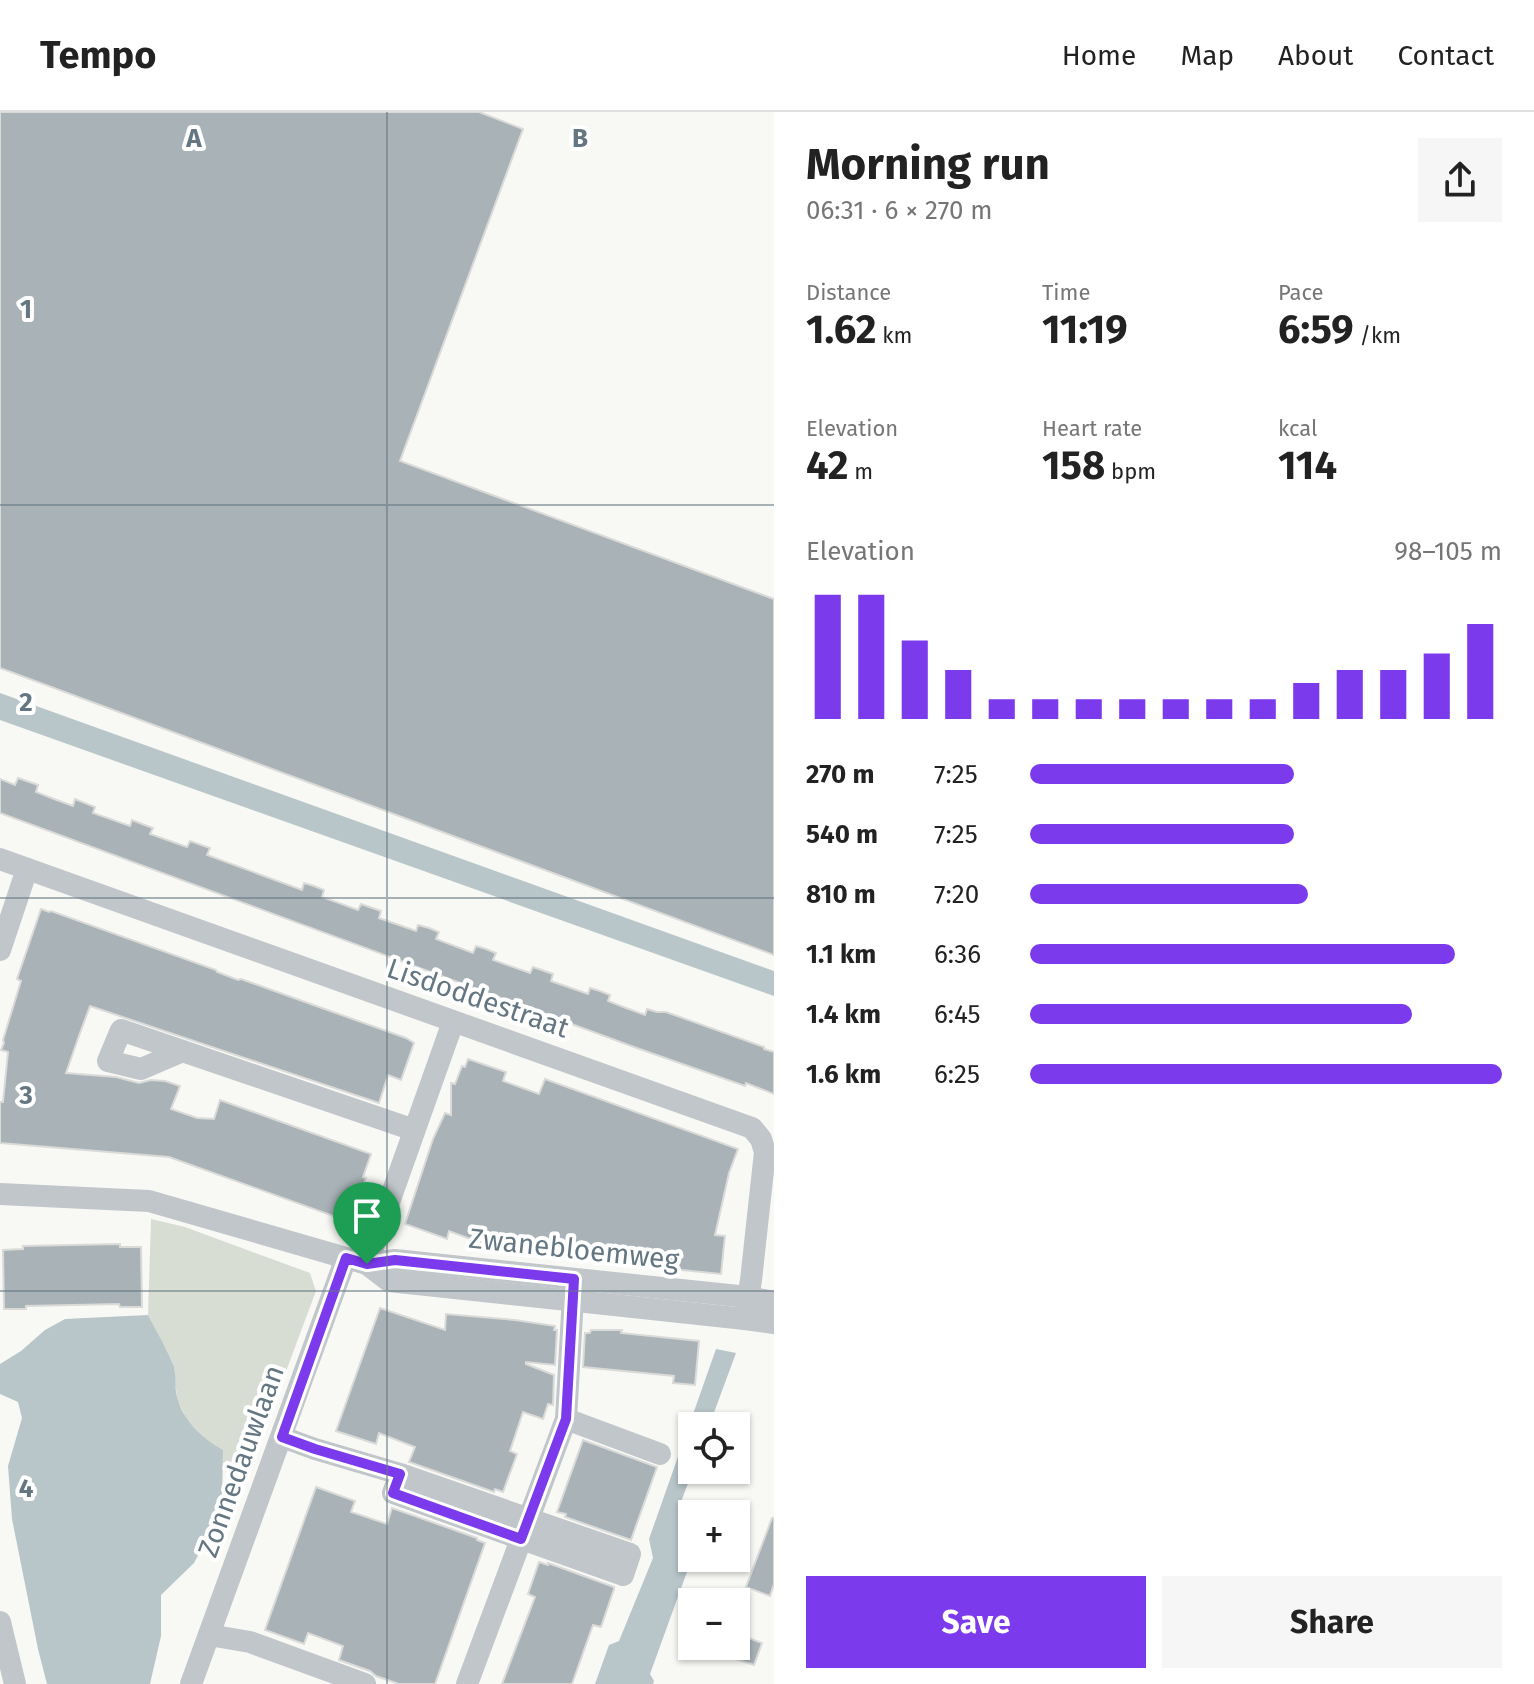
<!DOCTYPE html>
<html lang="en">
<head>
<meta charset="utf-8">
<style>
	:root { --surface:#fff; --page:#f6f6f6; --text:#222; --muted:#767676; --line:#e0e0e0; --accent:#7c3aed }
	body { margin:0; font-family:"Fira Sans",sans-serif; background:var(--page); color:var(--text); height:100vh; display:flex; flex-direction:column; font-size:30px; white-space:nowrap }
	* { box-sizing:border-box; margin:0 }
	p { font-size:26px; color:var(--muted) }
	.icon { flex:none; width:44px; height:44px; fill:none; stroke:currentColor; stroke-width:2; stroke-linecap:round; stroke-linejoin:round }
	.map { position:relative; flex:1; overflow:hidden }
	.details { display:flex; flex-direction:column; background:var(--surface); width:760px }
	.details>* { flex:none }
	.fabs { position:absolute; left:678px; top:1300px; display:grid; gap:16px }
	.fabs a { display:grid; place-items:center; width:72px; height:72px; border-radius:0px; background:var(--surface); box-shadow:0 2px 6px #0004; font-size:40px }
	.pin { position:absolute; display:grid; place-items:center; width:68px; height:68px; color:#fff; margin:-82px -34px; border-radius:50% 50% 50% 0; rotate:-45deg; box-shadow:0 0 8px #0007 }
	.pin .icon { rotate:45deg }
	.round { display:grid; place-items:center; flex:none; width:84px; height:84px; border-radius:0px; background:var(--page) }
	.overview { display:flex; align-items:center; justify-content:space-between; height:136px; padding:0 32px }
	h1 { font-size:44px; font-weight:700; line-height:60px }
	.stats { display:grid; grid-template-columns:repeat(3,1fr); gap:12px; height:136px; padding:8px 32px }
	.stats div { display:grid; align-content:center }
	.stats b { font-size:40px; font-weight:700 }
	.stats small { font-size:22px; font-weight:400 }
	.stats p { font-size:22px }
	.chart { height:224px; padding:16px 32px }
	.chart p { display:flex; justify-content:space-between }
	.chart svg { width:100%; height:144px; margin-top:8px; stroke:var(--accent); stroke-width:6 }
	.action { display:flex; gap:16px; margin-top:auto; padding:16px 32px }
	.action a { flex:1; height:92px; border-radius:0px; background:var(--accent); color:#fff; font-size:32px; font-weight:700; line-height:92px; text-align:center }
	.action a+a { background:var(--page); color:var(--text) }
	ul { padding:0 32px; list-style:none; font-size:26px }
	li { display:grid; grid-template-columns:128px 96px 1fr; align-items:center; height:60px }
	li i { height:20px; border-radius:10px; background:var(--accent) }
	header { display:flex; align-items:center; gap:48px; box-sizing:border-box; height:112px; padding:0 40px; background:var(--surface); border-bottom:2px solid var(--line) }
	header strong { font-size:38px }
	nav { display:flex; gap:44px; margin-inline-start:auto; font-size:28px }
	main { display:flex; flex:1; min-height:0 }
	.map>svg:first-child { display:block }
</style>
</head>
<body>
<header>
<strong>Tempo</strong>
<nav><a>Home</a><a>Map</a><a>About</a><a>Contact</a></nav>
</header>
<main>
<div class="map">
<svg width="774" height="1572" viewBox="0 0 774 1572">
	<rect width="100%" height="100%" fill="#f8f8f5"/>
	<polygon fill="#d8ddd4" points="151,1107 185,1115 310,1161 316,1179 252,1350 223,1351 222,1338 206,1329 188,1310 178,1289 175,1272 175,1258 148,1203"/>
	<g fill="#b8c6c9">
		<polygon points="0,581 774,859 774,884 0,608"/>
		<path d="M148,1203C157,1220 167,1238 174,1255C176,1263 175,1272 176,1280C181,1307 200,1325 223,1338L222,1389L206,1428L194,1451L161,1483V1524L150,1572H47L38,1537L12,1407L8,1354L22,1306L18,1290L0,1282V1252L21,1239L45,1218L65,1207Z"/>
		<polygon points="716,1237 736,1241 709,1314 692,1314 693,1358 681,1390 708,1401 692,1402 692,1446 650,1562 654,1569 653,1572 595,1572 609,1533 619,1529 653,1446 649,1427"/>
	</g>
	<g fill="#a8b2b7" stroke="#dadad8" stroke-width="2">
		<polygon points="0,0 479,0 523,17 400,349 774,487 774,843 0,556"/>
		<polygon points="18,666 38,673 36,680 54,687 73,694 75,687 95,695 93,701 130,714 132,708 142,712 153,716 150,722 187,735 190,729 210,736 207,743 302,778 304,771 314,774 324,778 322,785 358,798 361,792 381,799 379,806 416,819 418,813 429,816 439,820 436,827 473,841 476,834 486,837 496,841 493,848 530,861 533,855 553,862 551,869 588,882 590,876 600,879 610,883 608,889 626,896 645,903 647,897 657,900 666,900 764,935 764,937 774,940 774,982 746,971 745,974 634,935 0,701 0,667 15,673"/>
		<polygon points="41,797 49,800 51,799 216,858 217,860 238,868 241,867 333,900 406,926 414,931 401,968 388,963 379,991 90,894 80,921 66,961 116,965 139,971 151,968 165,969 180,974 171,997 197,1006 214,1007 220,988 371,1042 363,1065 366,1066 350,1110 169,1045 0,1031 0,990 3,990 8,940 1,938 4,931 3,928 21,869 17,867"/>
		<polygon points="468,947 506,960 503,969 539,982 545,967 738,1037 729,1061 715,1123 725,1124 721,1162 662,1156 651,1156 651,1154 594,1148 594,1145 575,1146 575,1143 537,1145 537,1142 498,1138 498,1134 484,1132 449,1119 447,1127 405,1112 433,1027 445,1001 451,1003 451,971 455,972 462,954 465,955"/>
		<polygon points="120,1132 120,1135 141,1135 142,1195 120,1195 119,1192 26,1194 26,1197 4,1197 3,1138 23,1137 23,1134"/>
		<polygon points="380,1196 445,1218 446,1202 515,1208 555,1214 554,1218 557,1218 555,1253 526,1250 526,1252 554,1263 553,1293 548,1292 543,1307 523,1300 510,1339 517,1342 503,1380 495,1377 494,1380 409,1350 415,1335 379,1321 376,1332 336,1319"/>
		<polygon points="591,1218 622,1218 621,1221 699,1229 695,1273 673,1271 674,1264 583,1255 585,1221 590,1221"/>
		<polygon points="583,1328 657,1355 631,1428 565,1405 566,1402 557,1400"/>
		<polygon points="316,1375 355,1389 351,1400 387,1412 392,1396 477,1426 477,1428 485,1431 435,1572 399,1572 376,1564 370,1559 339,1548 343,1534 308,1521 304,1532 265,1518"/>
		<polygon points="772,1406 774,1406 774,1472 770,1484 746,1475"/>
		<polygon points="539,1450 548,1453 548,1451 614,1475 614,1477 601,1515 593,1513 572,1572 502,1572 535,1485 528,1482"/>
		<polygon points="736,1521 762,1531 754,1553 736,1547"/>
	</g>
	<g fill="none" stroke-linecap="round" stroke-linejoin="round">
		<g stroke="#c1c6ca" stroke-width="22">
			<polyline points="0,747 752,1016 761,1027 765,1040 751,1168 745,1207"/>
			<polyline points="0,838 27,757"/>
			<polyline points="183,939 141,957 108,949 121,918 414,1018"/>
			<polyline points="0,1082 149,1089 367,1152 389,1169 745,1207 774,1211"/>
			<polyline points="367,1152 395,1148 748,1185 774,1190"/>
			<polyline points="367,1152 453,910"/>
			<polyline points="566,1307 660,1342"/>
			<polyline points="282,1325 315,1337 400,1362 630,1442 623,1463 393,1381 400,1362"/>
			<polyline points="0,1510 15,1572"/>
			<polyline points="209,1523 250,1530 365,1572"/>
			<polyline points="191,1572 346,1146"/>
			<polyline points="467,1572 566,1307 574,1167"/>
		</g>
	</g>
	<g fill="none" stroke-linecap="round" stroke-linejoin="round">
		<g stroke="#fff" stroke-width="16">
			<polygon id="route" points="346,1146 367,1152 395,1148 574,1167 566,1307 521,1427 393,1381 400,1362 315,1337 282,1325"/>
		</g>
		<use href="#route" stroke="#7c3aed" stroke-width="10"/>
	</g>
	<path fill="none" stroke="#637681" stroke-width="2" stroke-opacity="0.55" d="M387,0V1572M0,393H774M0,786H774M0,1179H774"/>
	<g text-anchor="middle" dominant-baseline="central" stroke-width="8" stroke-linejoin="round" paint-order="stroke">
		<g font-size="28" fill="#637681" stroke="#fff">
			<text transform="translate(478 886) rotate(19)">Lisdoddestraat</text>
			<text transform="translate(574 1137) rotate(6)">Zwanebloemweg</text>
			<text transform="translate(241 1349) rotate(-70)">Zonnedauwlaan</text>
		</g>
	</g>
	<g font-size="26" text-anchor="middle" font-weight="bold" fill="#637681" stroke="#fff" stroke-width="8" stroke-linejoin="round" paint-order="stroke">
		<text x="194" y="35">A</text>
		<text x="580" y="35">B</text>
		<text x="26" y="206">1</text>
		<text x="26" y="599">2</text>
		<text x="26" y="992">3</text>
		<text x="26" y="1385">4</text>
	</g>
</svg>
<div class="fabs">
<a><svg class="icon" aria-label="locate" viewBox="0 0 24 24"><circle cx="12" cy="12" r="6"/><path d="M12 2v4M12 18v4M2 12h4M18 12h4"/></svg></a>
<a>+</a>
<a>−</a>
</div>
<div class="pin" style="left:367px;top:1152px;background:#1e9e55"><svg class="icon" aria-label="arrive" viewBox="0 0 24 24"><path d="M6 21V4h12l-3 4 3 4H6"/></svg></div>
</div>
<section class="details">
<div class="overview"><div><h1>Morning run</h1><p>06:31 · 6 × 270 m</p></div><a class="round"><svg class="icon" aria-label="share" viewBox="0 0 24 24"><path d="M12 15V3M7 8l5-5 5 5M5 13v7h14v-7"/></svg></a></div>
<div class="stats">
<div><p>Distance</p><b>1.62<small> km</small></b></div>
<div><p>Time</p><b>11:19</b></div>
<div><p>Pace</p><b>6:59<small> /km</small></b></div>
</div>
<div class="stats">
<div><p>Elevation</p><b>42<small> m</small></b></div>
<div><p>Heart rate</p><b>158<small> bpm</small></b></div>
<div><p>kcal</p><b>114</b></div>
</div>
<div class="chart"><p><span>Elevation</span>98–105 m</p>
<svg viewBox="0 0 160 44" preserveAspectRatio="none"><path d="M5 44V6M15 44V6M25 44V20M35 44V29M45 44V38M55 44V38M65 44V38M75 44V38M85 44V38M95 44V38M105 44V38M115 44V33M125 44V29M135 44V29M145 44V24M155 44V15"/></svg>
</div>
<ul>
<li><b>270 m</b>7:25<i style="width:56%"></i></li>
<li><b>540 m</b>7:25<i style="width:56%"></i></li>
<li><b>810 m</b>7:20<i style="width:59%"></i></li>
<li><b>1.1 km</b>6:36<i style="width:90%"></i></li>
<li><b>1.4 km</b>6:45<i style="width:81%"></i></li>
<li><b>1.6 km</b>6:25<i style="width:100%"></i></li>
</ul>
<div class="action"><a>Save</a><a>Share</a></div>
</section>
</main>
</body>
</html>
